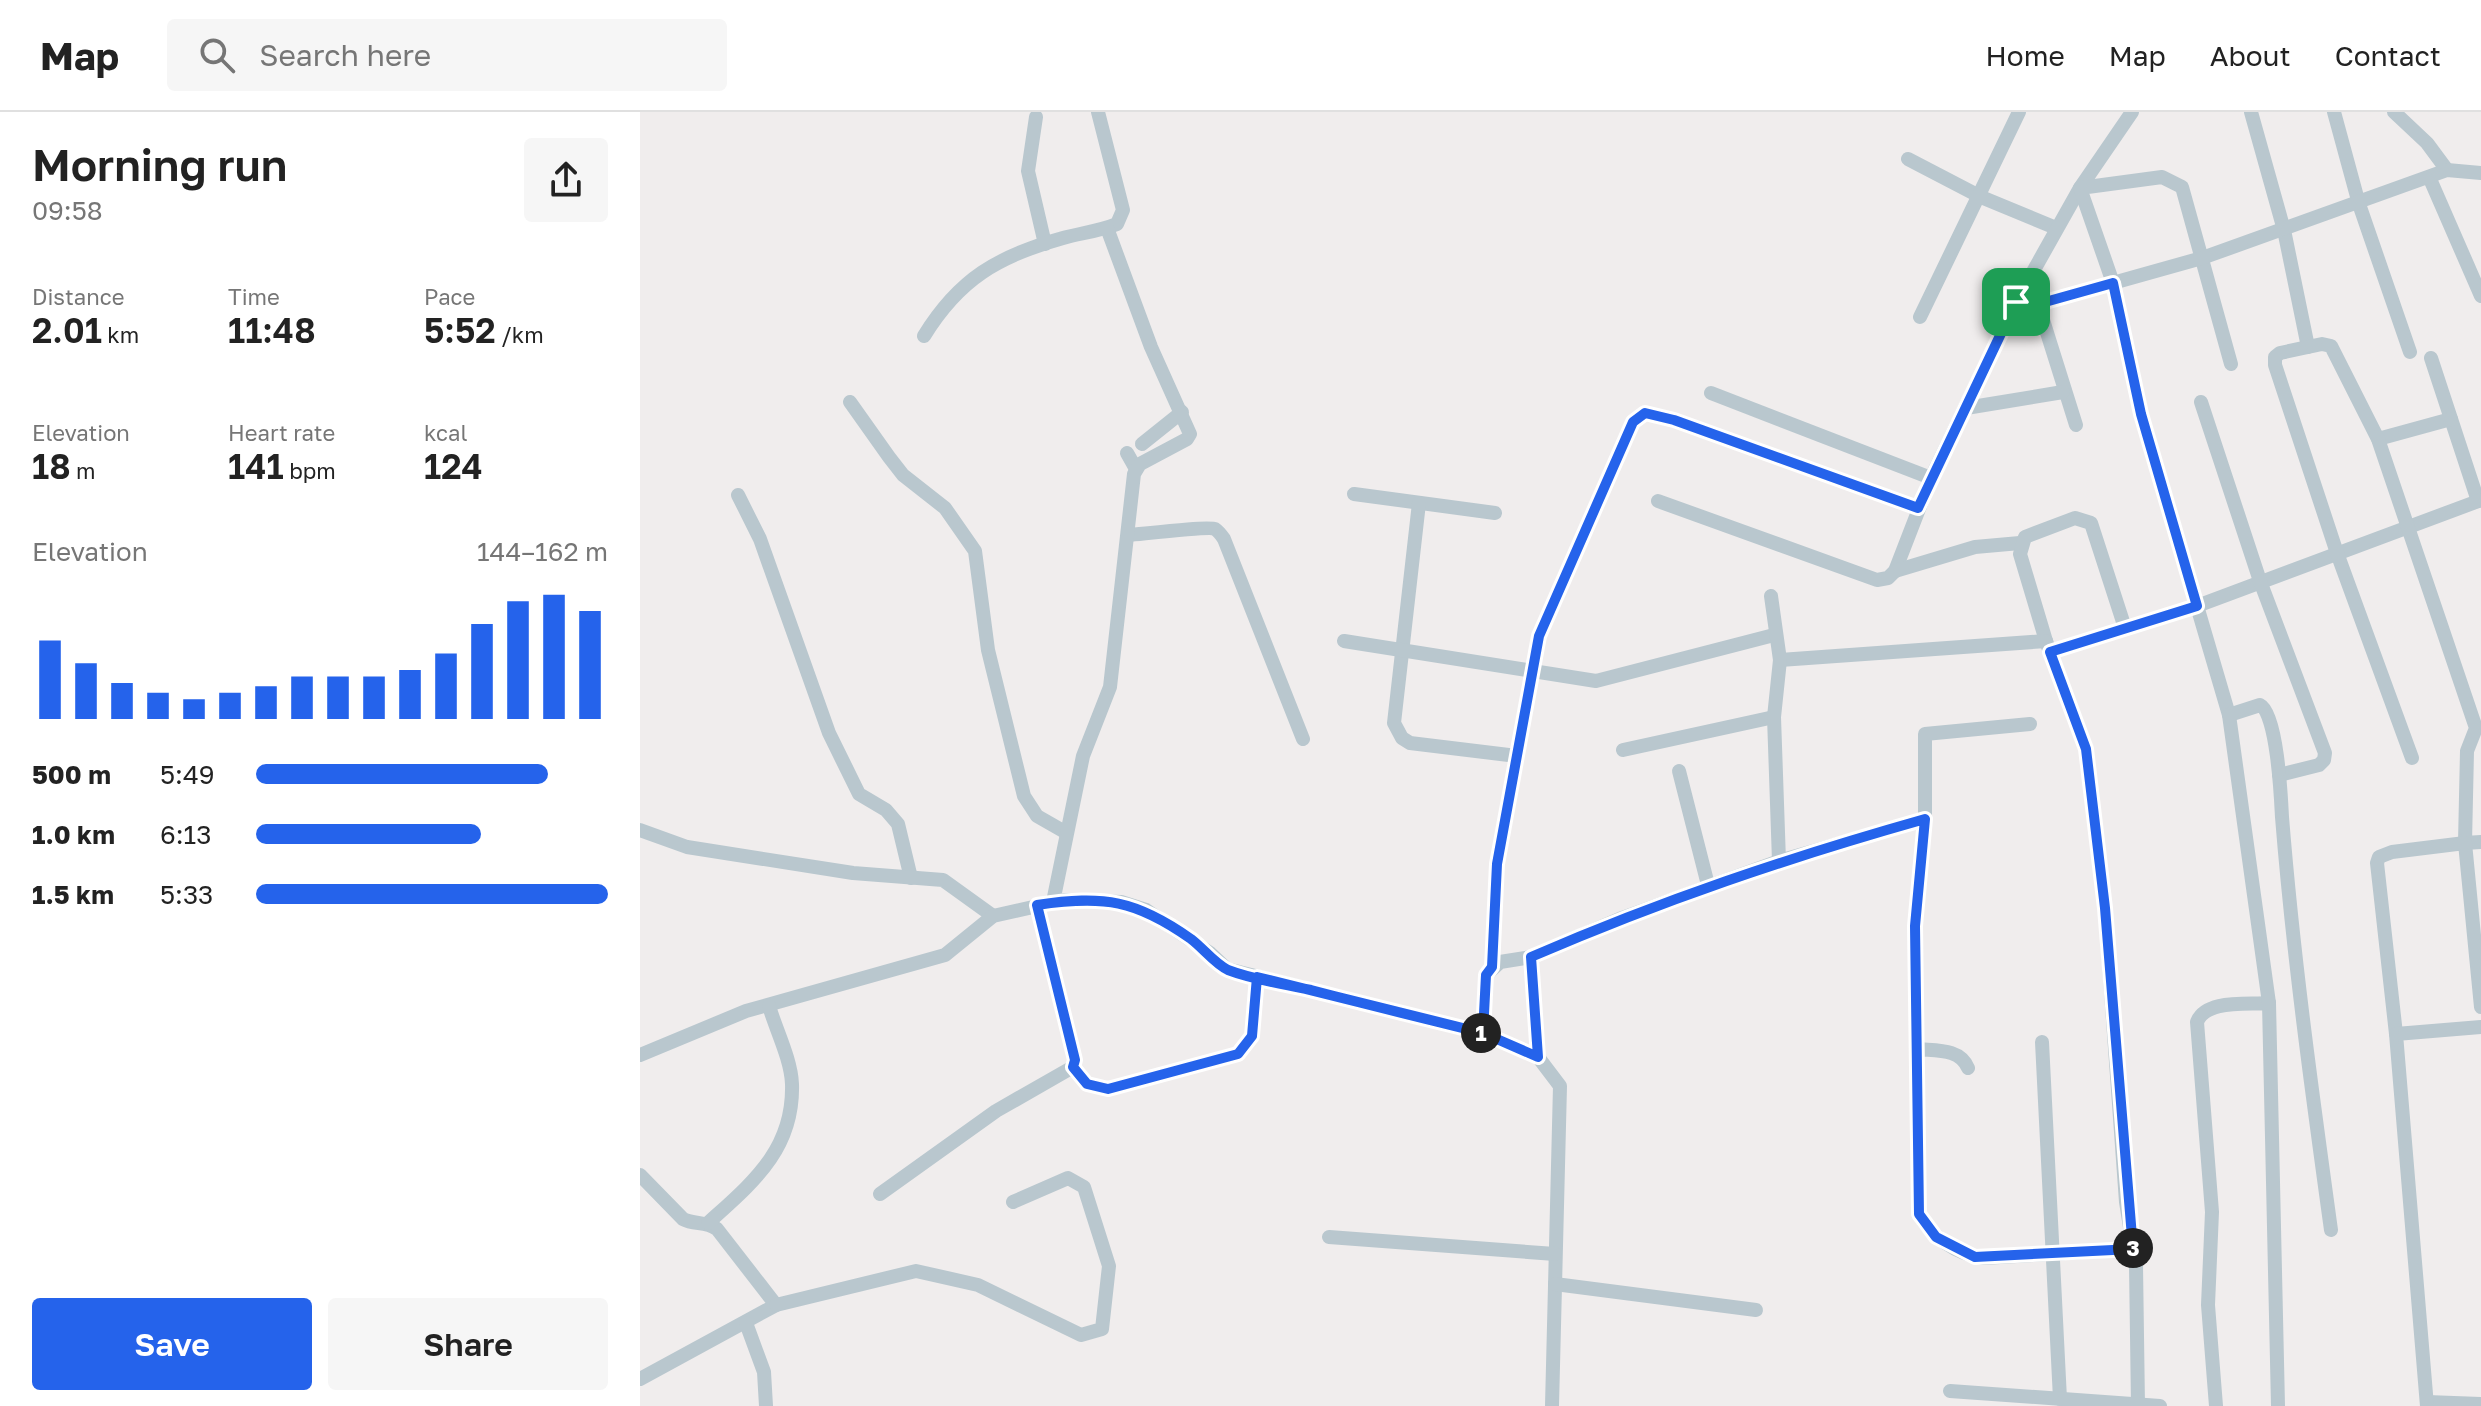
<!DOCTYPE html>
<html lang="en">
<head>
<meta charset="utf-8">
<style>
	:root { --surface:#fff; --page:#f6f6f6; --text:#222; --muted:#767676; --line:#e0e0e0; --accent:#2563eb }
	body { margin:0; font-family:"Golos Text",sans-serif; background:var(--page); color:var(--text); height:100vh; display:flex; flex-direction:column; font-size:30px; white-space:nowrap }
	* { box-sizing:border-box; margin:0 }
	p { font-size:26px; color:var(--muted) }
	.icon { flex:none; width:44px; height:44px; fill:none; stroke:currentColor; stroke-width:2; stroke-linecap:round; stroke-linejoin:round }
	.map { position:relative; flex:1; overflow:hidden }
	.panel { display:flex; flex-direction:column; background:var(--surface); width:640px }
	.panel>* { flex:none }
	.pin { position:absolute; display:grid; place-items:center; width:68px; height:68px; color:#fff; margin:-34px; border-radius:16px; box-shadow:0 4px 12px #0006 }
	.km { position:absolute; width:40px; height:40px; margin:-20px; border-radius:50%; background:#222; color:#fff; font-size:22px; line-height:40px; text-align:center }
	.round { display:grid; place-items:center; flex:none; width:84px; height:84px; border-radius:8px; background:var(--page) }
	.overview { display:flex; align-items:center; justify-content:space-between; height:136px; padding:0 32px }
	h1 { font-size:44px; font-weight:600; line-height:60px }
	.stats { display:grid; grid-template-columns:repeat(3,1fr); gap:12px; height:136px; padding:8px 32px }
	.stats div { display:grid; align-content:center }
	.stats b { font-size:34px; font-weight:600 }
	.stats small { font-size:22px; font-weight:400 }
	.stats p { font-size:22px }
	.chart { height:224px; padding:16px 32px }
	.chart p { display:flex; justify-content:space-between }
	.chart svg { width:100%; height:144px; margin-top:8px; stroke:var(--accent); stroke-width:6 }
	.cta { display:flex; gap:16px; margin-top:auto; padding:16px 32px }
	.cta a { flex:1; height:92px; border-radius:8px; background:var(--accent); color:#fff; font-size:32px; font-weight:600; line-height:92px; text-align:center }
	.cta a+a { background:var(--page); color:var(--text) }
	ul { padding:0 32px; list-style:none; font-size:26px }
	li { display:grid; grid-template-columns:128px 96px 1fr; align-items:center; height:60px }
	li i { height:20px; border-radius:10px; background:var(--accent) }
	header { display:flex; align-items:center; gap:48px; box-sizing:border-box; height:112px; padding:0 40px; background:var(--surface); border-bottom:2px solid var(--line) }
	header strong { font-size:38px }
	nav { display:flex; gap:44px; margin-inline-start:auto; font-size:28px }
	.search { width:560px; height:72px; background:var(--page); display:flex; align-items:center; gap:20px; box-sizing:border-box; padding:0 28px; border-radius:8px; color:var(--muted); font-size:30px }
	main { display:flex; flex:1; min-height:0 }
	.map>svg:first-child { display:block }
</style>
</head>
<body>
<header>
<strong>Map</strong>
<div class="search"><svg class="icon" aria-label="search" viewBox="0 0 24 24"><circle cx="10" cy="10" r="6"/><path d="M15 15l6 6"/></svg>Search here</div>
<nav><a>Home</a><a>Map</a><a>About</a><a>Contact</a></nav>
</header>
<main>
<section class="panel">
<div class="overview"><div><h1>Morning run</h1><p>09:58</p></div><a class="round"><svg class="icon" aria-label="share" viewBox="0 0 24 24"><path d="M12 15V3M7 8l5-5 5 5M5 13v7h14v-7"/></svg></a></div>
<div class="stats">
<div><p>Distance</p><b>2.01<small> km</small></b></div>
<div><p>Time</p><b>11:48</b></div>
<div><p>Pace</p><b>5:52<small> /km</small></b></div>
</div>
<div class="stats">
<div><p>Elevation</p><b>18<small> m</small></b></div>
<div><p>Heart rate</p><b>141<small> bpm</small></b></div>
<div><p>kcal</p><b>124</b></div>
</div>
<div class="chart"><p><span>Elevation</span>144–162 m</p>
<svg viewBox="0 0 160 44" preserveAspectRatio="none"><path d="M5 44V20M15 44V27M25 44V33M35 44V36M45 44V38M55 44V36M65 44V34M75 44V31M85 44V31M95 44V31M105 44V29M115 44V24M125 44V15M135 44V8M145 44V6M155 44V11"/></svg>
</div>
<ul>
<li><b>500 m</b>5:49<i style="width:83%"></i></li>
<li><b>1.0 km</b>6:13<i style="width:64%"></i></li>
<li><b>1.5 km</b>5:33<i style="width:100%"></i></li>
</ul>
<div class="cta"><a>Save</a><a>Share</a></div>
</section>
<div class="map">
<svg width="1841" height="1294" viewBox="0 0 1841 1294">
	<rect width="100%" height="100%" fill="#f0eded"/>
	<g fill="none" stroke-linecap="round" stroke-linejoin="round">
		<g stroke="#b9c7ce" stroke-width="14">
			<polyline points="1611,0 1644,118 1668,235"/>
			<polyline points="1694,0 1719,92 1770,240"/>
			<polyline points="1754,0 1787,31 1807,58"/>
			<polyline points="396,5 388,59 405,132"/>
			<polyline points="1268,47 1341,85 1416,116"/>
			<polyline points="1790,67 1841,184"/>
			<polyline points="1376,190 1440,76 1492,0"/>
			<polyline points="1398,192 1436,313"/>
			<polyline points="1280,205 1379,0"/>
			<path d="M284,224C319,167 358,144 423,126C441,121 460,119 477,112L483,98L458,0"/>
			<polyline points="1791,246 1838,389"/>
			<polyline points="1591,252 1542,75 1522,65 1440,76 1473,171 1501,302 1557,494 1841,388"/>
			<polyline points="1071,281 1291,366"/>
			<polyline points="210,290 249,345 263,363 305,396 335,439 348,538 384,684 397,704 425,720"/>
			<polyline points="1561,290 1620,469 1685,641 1684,648 1679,653 1639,663"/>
			<polyline points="1326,296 1423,280"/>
			<polyline points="1738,327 1811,307"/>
			<polyline points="502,332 542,300"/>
			<polyline points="487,341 496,357"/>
			<polyline points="714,382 855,401"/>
			<polyline points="98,383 120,427 189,621 219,682 246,698 258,712 271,766"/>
			<polyline points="1018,389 1237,468 1248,466 1255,459 1291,366 1376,190 1398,192 1562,146 1807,58 1841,61"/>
			<polyline points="779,391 754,611 762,626 770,631 877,644"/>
			<path d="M489,423C502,422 569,414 575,417C578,419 582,424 584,427L663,627"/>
			<polyline points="1255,459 1335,435 1380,431"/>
			<polyline points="1485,516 1451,411 1435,406 1385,425 1380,442 1406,529 1446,637 1465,796 1486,1090 1496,1153 1498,1294"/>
			<polyline points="704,529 956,569 1134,523"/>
			<polyline points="1410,540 1557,494 1589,603"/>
			<polyline points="1140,548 1406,529"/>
			<polyline points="983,638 1134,605"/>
			<polyline points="1772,646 1697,441 1635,253 1635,245 1640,241 1682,232 1691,234 1738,327 1836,616 1827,639 1825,731 1841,730"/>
			<polyline points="1039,659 1068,773"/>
			<polyline points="0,718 47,735 213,761 303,768 353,804"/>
			<polyline points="1139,749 1285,707 1285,622 1390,612"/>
			<polyline points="413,790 443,644 470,575 494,362 500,352 547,327 550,322 511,235 467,116"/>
			<polyline points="891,845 898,945"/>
			<polyline points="852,855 857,752 899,524 993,310 1005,301 1034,308 1278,396"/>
			<polyline points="843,921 846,863 860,850 891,845 982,806 1139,749 1134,605 1140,548 1131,484"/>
			<polyline points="1756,922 1737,751 1739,745 1752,740 1825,731 1841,895"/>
			<polyline points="1402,930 1420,1287"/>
			<polyline points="1277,937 1275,814 1285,707"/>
			<polyline points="0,943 106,899 305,843 353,804 424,788 481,790 506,798 570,841 587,857 843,921 898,945 920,974 912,1294"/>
			<polyline points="433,955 447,972 468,977 598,942 612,924 617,865"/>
			<path d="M1328,956C1320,936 1296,939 1277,937L1279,1102C1291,1125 1317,1142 1343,1146L1493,1137"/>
			<path d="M0,1063L43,1107C54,1113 66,1109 77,1117L136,1193L0,1267"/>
			<polyline points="240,1082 356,999 433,955 435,948 397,793"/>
			<path d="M68,1111C112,1071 154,1038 152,972C151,947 136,918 129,894"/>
			<polyline points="689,1125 915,1142"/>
			<polyline points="915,1172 1116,1198"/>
			<polyline points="136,1193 276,1159 338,1173 441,1223 462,1217 469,1154 444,1075 428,1066 373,1090"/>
			<polyline points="106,1211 124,1260 126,1294"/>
			<polyline points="1310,1279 1520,1294"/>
			<polyline points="1787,1290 1841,1292"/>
			<path d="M1576,1294L1568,1193L1572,1100L1557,910C1566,887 1607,893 1629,891"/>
			<path d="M1638,1294L1629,891L1589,603L1620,593C1637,601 1641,685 1642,705C1653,843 1672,980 1691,1118"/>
			<polyline points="1787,1294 1756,922 1841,915"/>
		</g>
	</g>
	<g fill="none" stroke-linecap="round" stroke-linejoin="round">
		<g stroke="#fff" stroke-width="16">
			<path id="route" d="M1376,190L1278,396L1034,308L1005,301L993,310L899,524L857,752L852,855L846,863L843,921C786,907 728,893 671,878C644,872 614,868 588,858C575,852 563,836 551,827C496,788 464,783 397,793L435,948L433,955L447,972L468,977L598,942L612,924L617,865L843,921L898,945L891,845C1023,788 1147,746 1285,707L1275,814L1279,1102L1296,1125L1335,1145L1493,1137L1465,796L1446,637L1410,540L1557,494L1501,302L1473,171L1398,192L1376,190"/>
		</g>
		<use href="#route" stroke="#2563eb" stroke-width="10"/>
	</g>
</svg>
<div class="pin" style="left:1376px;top:190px;background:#1e9e55"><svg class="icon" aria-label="arrive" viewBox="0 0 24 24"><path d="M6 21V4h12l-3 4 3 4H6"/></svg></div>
<b class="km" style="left:841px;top:921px">1</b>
<b class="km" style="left:1493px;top:1136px">3</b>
</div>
</main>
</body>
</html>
